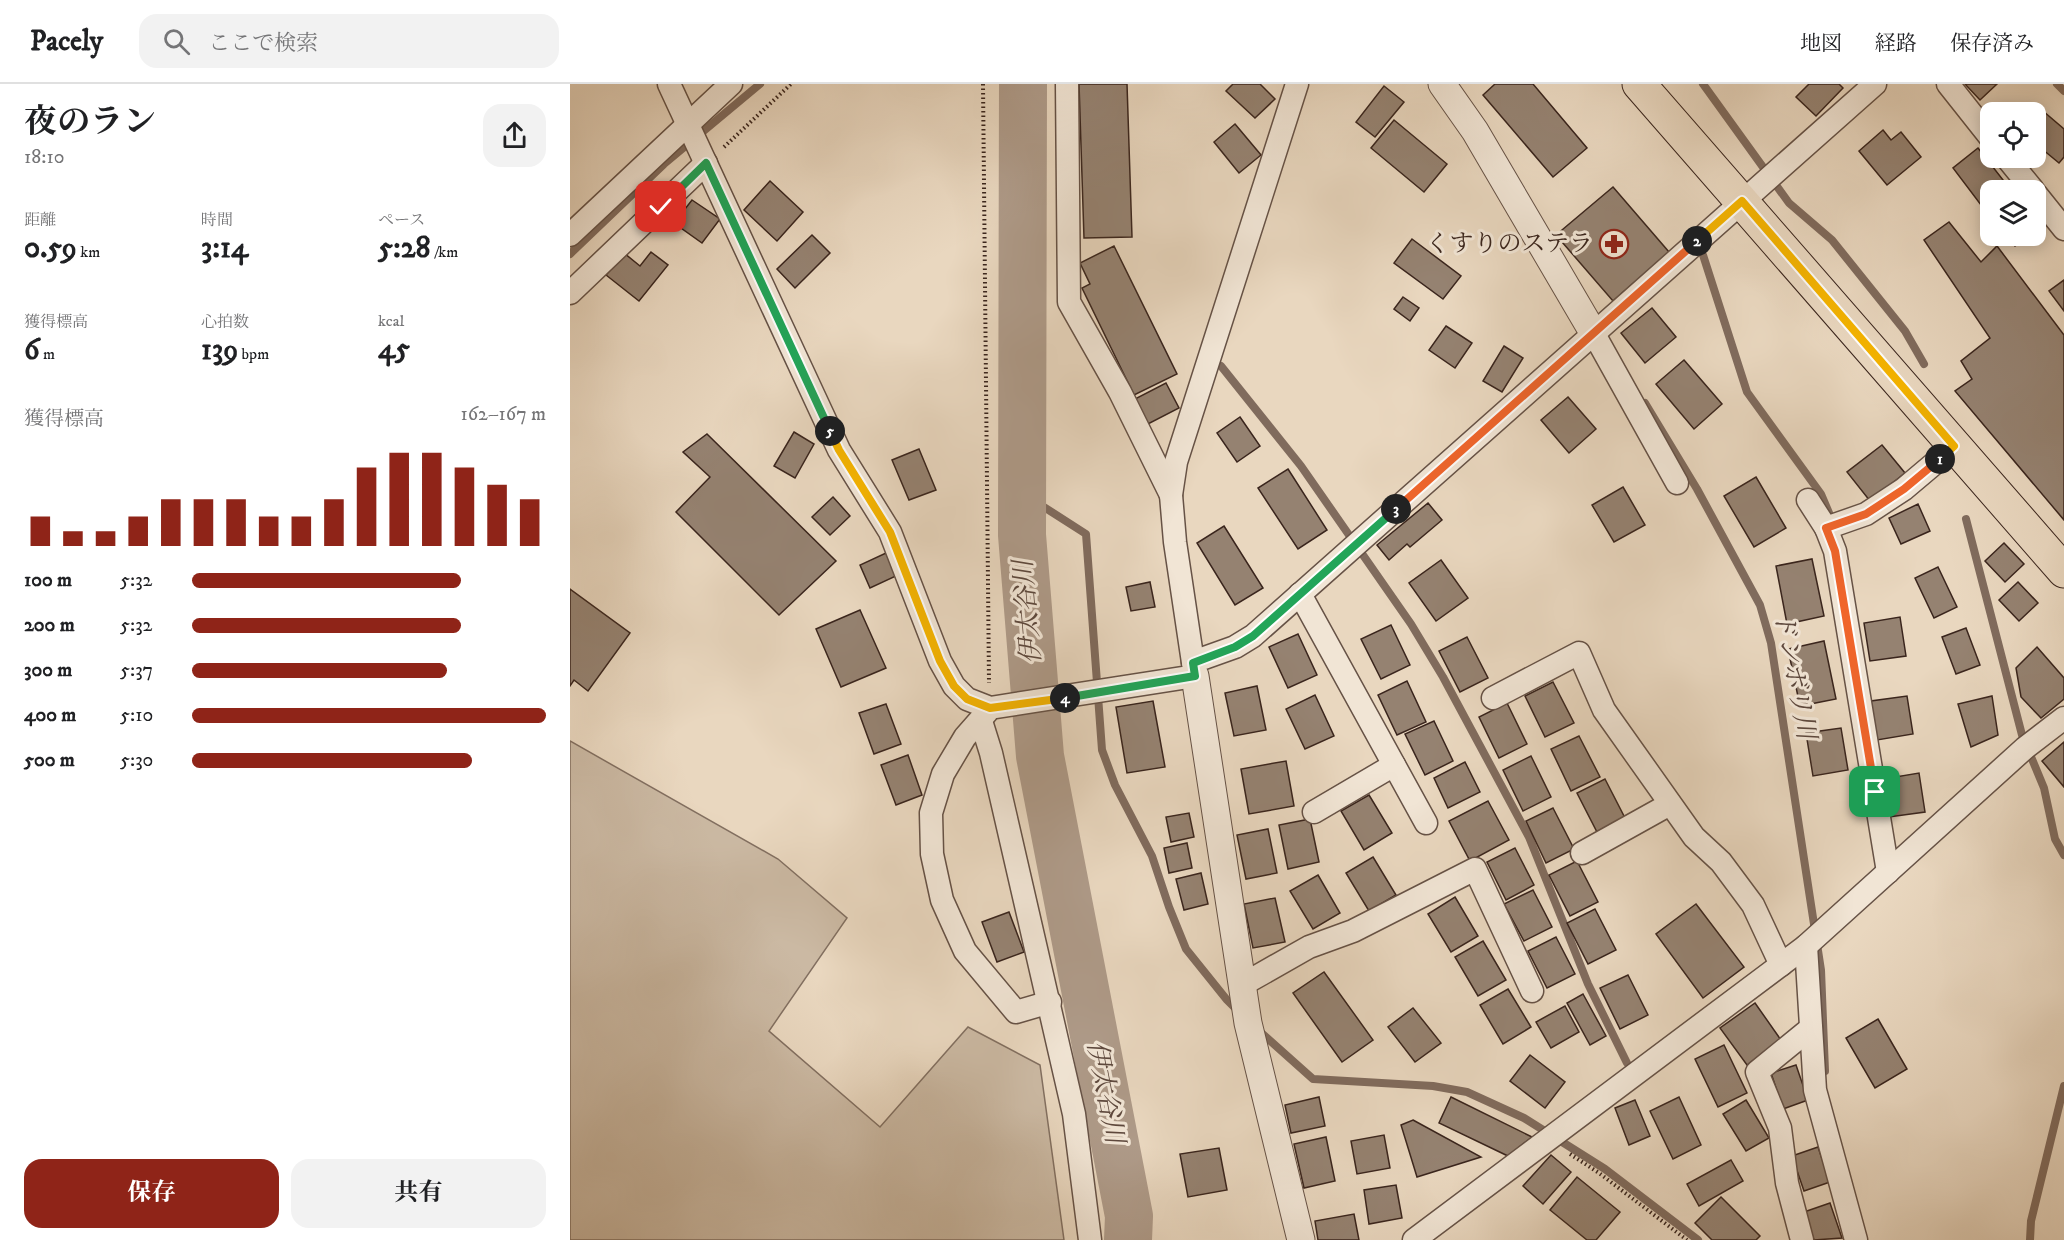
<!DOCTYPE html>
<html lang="ja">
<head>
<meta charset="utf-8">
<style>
	:root { --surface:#fff; --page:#f2f2f2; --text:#202124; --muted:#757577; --line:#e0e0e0; --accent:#8f2418 }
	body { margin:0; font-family:"IM FELL DW Pica","Noto Serif JP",serif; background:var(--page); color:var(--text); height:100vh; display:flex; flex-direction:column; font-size:22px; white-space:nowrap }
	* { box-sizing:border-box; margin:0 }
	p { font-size:20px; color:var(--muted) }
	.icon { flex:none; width:33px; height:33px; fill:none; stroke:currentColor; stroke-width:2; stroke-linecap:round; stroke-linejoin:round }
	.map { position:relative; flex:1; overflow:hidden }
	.side { display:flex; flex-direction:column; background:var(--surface); width:570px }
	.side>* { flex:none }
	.controls { position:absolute; left:1410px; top:18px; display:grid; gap:12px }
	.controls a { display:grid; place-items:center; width:66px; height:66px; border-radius:12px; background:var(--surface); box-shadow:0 3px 15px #0003; font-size:30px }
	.pin { position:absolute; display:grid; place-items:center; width:51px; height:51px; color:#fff; margin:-26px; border-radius:12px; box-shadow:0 3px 9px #0006 }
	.km { position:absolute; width:30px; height:30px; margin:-15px; border-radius:50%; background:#222; color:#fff; font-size:16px; line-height:30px; text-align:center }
	.round { display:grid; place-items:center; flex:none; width:63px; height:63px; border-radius:18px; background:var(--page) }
	.head { display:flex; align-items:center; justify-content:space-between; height:102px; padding:0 24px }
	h1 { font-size:33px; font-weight:700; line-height:45px }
	.metrics { display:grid; grid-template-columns:repeat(3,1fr); gap:9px; height:102px; padding:6px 24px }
	.metrics div { display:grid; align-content:center }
	.metrics b { font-size:30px; font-weight:700 }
	.metrics small { font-size:16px; font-weight:400 }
	.metrics p { font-size:16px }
	.chart { height:168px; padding:12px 24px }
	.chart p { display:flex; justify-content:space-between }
	.chart svg { width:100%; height:108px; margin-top:6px; stroke:var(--accent); stroke-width:6 }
	.cta { display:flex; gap:12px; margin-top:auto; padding:12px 24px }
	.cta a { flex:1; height:69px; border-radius:18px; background:var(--accent); color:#fff; font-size:24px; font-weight:700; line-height:69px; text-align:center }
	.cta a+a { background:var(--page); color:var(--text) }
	ul { padding:0 24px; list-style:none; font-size:20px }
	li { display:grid; grid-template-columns:96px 72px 1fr; align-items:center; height:45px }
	li i { height:15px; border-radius:8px; background:var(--accent) }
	header { display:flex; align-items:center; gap:36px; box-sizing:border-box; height:84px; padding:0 30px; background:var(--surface); border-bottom:2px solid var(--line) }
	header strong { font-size:28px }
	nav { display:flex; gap:33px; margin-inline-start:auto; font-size:21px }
	.search { width:420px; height:54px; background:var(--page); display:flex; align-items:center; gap:15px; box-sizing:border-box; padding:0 21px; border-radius:18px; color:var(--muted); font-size:22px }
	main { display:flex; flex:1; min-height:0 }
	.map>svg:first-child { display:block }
</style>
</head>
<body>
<header>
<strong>Pacely</strong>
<div class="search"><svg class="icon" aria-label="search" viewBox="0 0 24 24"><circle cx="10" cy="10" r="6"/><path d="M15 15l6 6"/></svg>ここで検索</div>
<nav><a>地図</a><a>経路</a><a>保存済み</a></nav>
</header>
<main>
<section class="side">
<div class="head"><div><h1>夜のラン</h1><p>18:10</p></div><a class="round"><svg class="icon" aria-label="share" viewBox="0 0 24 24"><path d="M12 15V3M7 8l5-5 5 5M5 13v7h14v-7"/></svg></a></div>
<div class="metrics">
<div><p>距離</p><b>0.59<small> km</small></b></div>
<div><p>時間</p><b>3:14</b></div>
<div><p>ペース</p><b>5:28<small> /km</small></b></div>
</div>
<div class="metrics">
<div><p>獲得標高</p><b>6<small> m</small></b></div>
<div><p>心拍数</p><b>139<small> bpm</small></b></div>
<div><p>kcal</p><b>45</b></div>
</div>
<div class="chart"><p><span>獲得標高</span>162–167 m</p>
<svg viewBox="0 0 160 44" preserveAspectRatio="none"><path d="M5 44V32M15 44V38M25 44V38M35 44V32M45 44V25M55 44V25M65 44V25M75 44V32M85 44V32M95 44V25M105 44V12M115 44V6M125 44V6M135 44V12M145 44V19M155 44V25"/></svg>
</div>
<ul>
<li><b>100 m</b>5:32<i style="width:76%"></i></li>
<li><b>200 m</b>5:32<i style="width:76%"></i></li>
<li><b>300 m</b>5:37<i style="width:72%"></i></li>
<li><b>400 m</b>5:10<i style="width:100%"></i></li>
<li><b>500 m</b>5:30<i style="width:79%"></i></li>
</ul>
<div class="cta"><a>保存</a><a>共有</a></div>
</section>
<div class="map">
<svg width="1494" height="1156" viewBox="0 0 1494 1156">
	<rect width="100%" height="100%" fill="#e9d7bf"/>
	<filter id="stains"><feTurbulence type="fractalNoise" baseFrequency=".00333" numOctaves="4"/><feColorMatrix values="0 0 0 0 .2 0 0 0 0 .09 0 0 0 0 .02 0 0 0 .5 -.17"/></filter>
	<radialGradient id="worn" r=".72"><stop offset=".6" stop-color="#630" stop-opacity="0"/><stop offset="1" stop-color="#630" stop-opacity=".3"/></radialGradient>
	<polygon fill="#cbb9a3" stroke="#826f60" stroke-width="1.5" points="0,657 208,775 277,834 199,947 310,1043 398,943 470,981 494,1156 0,1156"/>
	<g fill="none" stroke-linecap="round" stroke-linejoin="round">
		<g stroke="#806b5d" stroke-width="8">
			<polyline points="1133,0 1219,119 1262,156 1335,247 1354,280"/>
			<polyline points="1487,0 1494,7"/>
			<polyline points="0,170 94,80 190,0"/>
			<polyline points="1133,171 1177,308 1251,410 1262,436"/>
			<polyline points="651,282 731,382 841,540 873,593 959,753 1018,900 1057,979"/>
			<polyline points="1075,319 1127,405 1190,521 1201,559 1251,886 1255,987"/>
			<polyline points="452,409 516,450 532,666 545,701 582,772 599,823 616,865 657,916 670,929"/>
			<polyline points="1396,435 1452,651 1474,704 1485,755 1494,771"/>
			<polyline points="688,946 743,995 863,1002 897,1008 954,1034 1035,1085 1128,1156"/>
			<polyline points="1460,1156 1461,1137 1494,1002"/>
		</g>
		<polyline stroke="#ae9a88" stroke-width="48" points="453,0 452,451 470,672 559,1132 558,1156"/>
	</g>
	<g fill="#958271" stroke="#3a251d" stroke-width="1.5">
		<polygon points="509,0 557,0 562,153 514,154"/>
		<polygon points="663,0 690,0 705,15 685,34 656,7"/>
		<polygon points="925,0 963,0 1017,64 983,93 913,11"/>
		<polygon points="1239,0 1269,0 1273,4 1246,32 1226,13"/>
		<polygon points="1395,0 1427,0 1410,16"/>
		<polygon points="814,2 834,18 805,53 786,38"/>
		<polygon points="1466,21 1494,45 1494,73 1489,79 1466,60 1466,28 1460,28"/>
		<polygon points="824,36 877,80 854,108 801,64"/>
		<polygon points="665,40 691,71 669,89 644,58"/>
		<polygon points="1313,46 1321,56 1331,48 1351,73 1317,101 1289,67"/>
		<polygon points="1408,64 1437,101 1430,106 1420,106 1420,114 1411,121 1383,84"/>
		<polygon points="200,97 233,128 207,157 174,126"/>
		<polygon points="1043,103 1099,168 1043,217 986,151"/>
		<polygon points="122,116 150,135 132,159 104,139"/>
		<polygon points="1379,138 1411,178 1427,162 1494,251 1494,436 1385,307 1402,295 1391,277 1420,254 1354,156"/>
		<polygon points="242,151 260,169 225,204 207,185"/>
		<polygon points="1437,152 1459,152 1445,162"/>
		<polygon points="842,155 891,192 873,215 824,179"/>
		<polygon points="544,162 607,290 564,311 512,204 520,200 510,179"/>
		<polygon points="81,168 98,181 69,217 36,191 54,169 70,182"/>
		<polygon points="1494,196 1494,227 1479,207"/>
		<polygon points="833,213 849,224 840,237 824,225"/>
		<polygon points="1082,224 1106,253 1075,279 1051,249"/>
		<polygon points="876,242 902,259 885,284 859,266"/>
		<polygon points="934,262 953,274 932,308 913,297"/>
		<polygon points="1114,276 1152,320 1124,345 1086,300"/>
		<polygon points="596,299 609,324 576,341 563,316"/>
		<polygon points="998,313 1026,345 999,369 971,336"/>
		<polygon points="670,333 690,362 667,378 647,349"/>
		<polygon points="224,348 244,360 225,394 204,382"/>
		<polygon points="137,350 266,477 209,531 106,428 140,393 113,368"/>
		<polygon points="1312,361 1335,389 1300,417 1277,388"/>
		<polygon points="349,365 366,406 339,416 322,376"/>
		<polygon points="718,385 757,446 728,465 688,404"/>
		<polygon points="1186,393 1216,444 1184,463 1154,412"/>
		<polygon points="1053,403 1075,441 1044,458 1022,421"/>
		<polygon points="263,413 280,432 260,451 242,433"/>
		<polygon points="858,419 872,436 840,463 837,460 819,476 807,461"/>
		<polygon points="1348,420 1360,447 1331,460 1319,434"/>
		<polygon points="654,442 693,504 665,521 627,459"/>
		<polygon points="1434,459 1454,480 1435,498 1415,477"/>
		<polygon points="316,469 326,492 300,504 290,481"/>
		<polygon points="1242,475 1254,532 1217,540 1206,482"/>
		<polygon points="871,476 898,514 866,537 839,499"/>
		<polygon points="1368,483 1387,523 1364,534 1345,494"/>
		<polygon points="580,498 585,523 561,527 556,503"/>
		<polygon points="1448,498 1468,519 1449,537 1429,516"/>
		<polygon points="0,505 60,549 18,607 4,596 0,602"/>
		<polygon points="290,526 316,584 271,603 246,545"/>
		<polygon points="1330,533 1336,572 1300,577 1294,539"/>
		<polygon points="821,541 840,581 811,595 791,555"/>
		<polygon points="1396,544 1410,581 1386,590 1372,553"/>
		<polygon points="728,550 747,591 718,604 699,563"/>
		<polygon points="897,553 918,594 890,608 869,567"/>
		<polygon points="1254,557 1266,615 1230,622 1218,565"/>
		<polygon points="1467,563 1494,594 1494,615 1471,634 1451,613 1446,584"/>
		<polygon points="837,597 856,638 827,651 808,611"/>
		<polygon points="983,598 1004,639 975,653 955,612"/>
		<polygon points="687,602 696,646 664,652 655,609"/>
		<polygon points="745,611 764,652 735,665 716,625"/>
		<polygon points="1337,612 1343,650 1307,656 1301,617"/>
		<polygon points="1422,612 1428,651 1401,663 1388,620"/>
		<polygon points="583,617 595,683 557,689 546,623"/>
		<polygon points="937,619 957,660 929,674 909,633"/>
		<polygon points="316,620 331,660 304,670 289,629"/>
		<polygon points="864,637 883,677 855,691 835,650"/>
		<polygon points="1271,644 1278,686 1243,692 1236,649"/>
		<polygon points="1009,652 1030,693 1001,707 981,665"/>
		<polygon points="1494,658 1494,703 1472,677"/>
		<polygon points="338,671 352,711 326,721 311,681"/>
		<polygon points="961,672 981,713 953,727 933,686"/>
		<polygon points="716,677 724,722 679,730 671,685"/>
		<polygon points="895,678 910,708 878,724 864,694"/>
		<polygon points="1349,689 1355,728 1319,733 1313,695"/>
		<polygon points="1035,695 1056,736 1028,750 1007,709"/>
		<polygon points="799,711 822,749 794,766 771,727"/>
		<polygon points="918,717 939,756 900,777 879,737"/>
		<polygon points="983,724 1004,765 976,779 956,737"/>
		<polygon points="619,729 624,753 601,758 596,733"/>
		<polygon points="740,735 749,778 718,785 709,741"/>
		<polygon points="698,745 707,789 676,795 667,751"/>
		<polygon points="617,759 622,784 599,789 594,764"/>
		<polygon points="945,764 964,801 936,816 917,778"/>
		<polygon points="803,773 826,811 799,827 776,789"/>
		<polygon points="1007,777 1028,818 1000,832 979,791"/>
		<polygon points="631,789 638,820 614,826 606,795"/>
		<polygon points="748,791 770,829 743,845 720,807"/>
		<polygon points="963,806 982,843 954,857 934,820"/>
		<polygon points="885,813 908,852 881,868 858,830"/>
		<polygon points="705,814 715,858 683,864 674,820"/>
		<polygon points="1126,820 1174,883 1133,914 1086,850"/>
		<polygon points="1025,825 1046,866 1018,880 997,839"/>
		<polygon points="439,828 454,868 427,878 412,838"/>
		<polygon points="986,853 1005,890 977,904 958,867"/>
		<polygon points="913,857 936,896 908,912 885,873"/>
		<polygon points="754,888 803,956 772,978 723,909"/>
		<polygon points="1058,891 1078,931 1050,945 1030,904"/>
		<polygon points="938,905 961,943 933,960 910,921"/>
		<polygon points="1013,910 1036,952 1020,961 997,919"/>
		<polygon points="1185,919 1211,956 1177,981 1150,944"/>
		<polygon points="995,922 1009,948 981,964 966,938"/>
		<polygon points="843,924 871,959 845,978 818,943"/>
		<polygon points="1308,935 1337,985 1305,1004 1276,954"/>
		<polygon points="1154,961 1177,1009 1148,1023 1125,975"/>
		<polygon points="960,971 995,998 975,1024 940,997"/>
		<polygon points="1226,981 1238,1016 1213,1025 1201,989"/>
		<polygon points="749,1013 755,1042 721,1049 715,1021"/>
		<polygon points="881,1013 962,1053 938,1072 869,1039"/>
		<polygon points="1109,1013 1131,1061 1103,1075 1080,1027"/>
		<polygon points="1065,1016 1080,1052 1059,1061 1045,1024"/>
		<polygon points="1176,1016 1199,1054 1176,1067 1153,1030"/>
		<polygon points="843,1036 911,1073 847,1093 831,1041"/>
		<polygon points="814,1051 820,1084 787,1090 781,1057"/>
		<polygon points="756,1053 765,1097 734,1104 724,1060"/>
		<polygon points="1248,1063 1260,1098 1234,1107 1222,1072"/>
		<polygon points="649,1064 657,1106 618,1113 610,1070"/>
		<polygon points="981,1071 1001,1088 973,1120 953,1102"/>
		<polygon points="1161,1076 1173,1097 1129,1122 1117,1100"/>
		<polygon points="1007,1093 1050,1128 1026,1156 1017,1156 980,1126"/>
		<polygon points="826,1101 832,1134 799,1140 794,1106"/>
		<polygon points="1151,1113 1190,1152 1186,1156 1142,1156 1125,1139"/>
		<polygon points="1260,1119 1272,1154 1244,1156 1234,1128"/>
		<polygon points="784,1130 789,1156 748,1156 745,1137"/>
	</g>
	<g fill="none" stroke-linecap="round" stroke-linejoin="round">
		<g stroke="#665246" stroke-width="25">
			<g id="minor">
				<polyline points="99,0 269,366 320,448 370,577 384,602 397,615 420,624 625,592 605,458 601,411 606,378 727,0"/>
				<polyline points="497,0 499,218 550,308 601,411"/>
				<polyline points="1378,0 1420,53"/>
				<polyline points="1437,74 1463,106"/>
				<polyline points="1466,110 1494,145"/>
				<polyline points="0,151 161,0"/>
				<polyline points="0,209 136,79"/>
				<polyline points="1024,250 1107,399"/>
				<polyline points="1238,416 1256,444 1265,467 1318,788"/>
				<polyline points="1256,444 1296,430 1334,405 1385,362"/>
				<polyline points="730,510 856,739"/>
				<polyline points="623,578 665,563 683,552 1305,0"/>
				<polyline points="923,614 1009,569 1034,626 1124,753 1151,778 1183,821 1211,881"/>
				<polyline points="417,628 395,653 373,690 361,729 362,770 372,816 395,867 446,928 480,918"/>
				<polyline points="411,637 421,669 504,1030 520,1156"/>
				<polyline points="744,728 824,681"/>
				<polyline points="1012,769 1100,720"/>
				<polyline points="1236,862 1245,1006 1286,1156"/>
				<polyline points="672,901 739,863 783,847 905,785 962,907"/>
				<polyline points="844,1156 1236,862 1455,664 1494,634"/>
				<polyline points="1232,1156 1217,1099 1210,1044 1187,988 1241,944"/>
			</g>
		</g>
		<g stroke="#665246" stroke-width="29">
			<g id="tertiary">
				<polyline points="872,0 905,47 1024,250"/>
				<polyline points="625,592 678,939 731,1156"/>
			</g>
		</g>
		<g stroke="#3a251d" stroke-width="35">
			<polyline id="primary" points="1069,0 1494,487"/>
		</g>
		<g stroke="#3a251d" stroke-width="4" stroke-dasharray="1.5 3" stroke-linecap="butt">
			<polyline points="413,0 419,599"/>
			<polyline points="154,63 221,0"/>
			<polyline points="1000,1070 1029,1089 1117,1156"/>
		</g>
		<use href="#minor" stroke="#f1e5d5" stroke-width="22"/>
		<use href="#tertiary" stroke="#f1e5d5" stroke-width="27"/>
		<use href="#primary" stroke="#e9d7bf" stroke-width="33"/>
	</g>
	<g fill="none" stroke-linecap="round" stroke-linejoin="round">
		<g stroke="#fff" stroke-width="12">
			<polyline id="split-1" points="1305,708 1265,467 1256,444 1296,430 1334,405 1370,375"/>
		</g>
		<g stroke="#fff" stroke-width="12">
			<polyline id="split-2" points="1127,157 1172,117 1384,362 1370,375"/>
		</g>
		<g stroke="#fff" stroke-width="12">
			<polyline id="split-3" points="826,425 1127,157"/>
		</g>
		<g stroke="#fff" stroke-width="12">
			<polyline id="split-4" points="495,614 625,592 623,579 665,563 683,552 826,425"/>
		</g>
		<g stroke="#fff" stroke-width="12">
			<polyline id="split-5" points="260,347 269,366 320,448 370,577 384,602 397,615 420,624 495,614"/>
		</g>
		<g stroke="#fff" stroke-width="12">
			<polyline id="split-6" points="91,123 136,79 260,347"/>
		</g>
		<use href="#split-1" stroke="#f0652b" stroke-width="8"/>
		<use href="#split-2" stroke="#f5b400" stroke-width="8"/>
		<use href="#split-3" stroke="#f0652b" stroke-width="8"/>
		<use href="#split-4" stroke="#22a559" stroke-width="8"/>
		<use href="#split-5" stroke="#f5b400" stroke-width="8"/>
		<use href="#split-6" stroke="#22a559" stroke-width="8"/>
	</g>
	<defs>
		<g id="pharmacy-ring" transform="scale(1.5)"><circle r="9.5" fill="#f1e5d5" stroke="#8f2418" stroke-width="1.5"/><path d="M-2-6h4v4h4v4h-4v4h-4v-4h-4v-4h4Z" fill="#8f2418"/></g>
	</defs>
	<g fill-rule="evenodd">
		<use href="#pharmacy-ring" x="1044" y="160"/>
	</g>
	<g text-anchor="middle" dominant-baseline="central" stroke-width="6" stroke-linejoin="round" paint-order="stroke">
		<g font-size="24" fill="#3a251d" stroke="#f1e5d5" text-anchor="end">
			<text x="1023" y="160">くすりのステラ</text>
		</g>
		<g font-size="26" font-style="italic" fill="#5d483d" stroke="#f1e5d5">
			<text transform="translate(458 528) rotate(-95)">伊太谷川</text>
			<text transform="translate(1224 591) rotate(79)">ドンボリ川</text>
			<text transform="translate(535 1008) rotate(79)">伊太谷川</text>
		</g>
	</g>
	<rect width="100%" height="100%" filter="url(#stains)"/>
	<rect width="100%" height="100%" fill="url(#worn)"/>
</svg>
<div class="controls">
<a><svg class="icon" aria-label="locate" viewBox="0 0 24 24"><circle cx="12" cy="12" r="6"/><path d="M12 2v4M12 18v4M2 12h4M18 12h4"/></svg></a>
<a><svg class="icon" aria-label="layers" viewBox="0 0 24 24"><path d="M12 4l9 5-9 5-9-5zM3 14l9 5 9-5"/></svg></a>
</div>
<div class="pin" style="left:1305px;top:708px;background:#1e9e55"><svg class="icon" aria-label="arrive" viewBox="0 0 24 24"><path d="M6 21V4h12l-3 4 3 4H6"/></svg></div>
<div class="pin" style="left:91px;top:123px;background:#d93025"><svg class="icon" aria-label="check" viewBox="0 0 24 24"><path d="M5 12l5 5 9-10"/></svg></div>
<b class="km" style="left:1370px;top:375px">1</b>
<b class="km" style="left:1127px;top:157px">2</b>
<b class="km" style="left:826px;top:425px">3</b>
<b class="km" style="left:495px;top:614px">4</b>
<b class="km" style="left:260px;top:347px">5</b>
</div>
</main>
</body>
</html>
